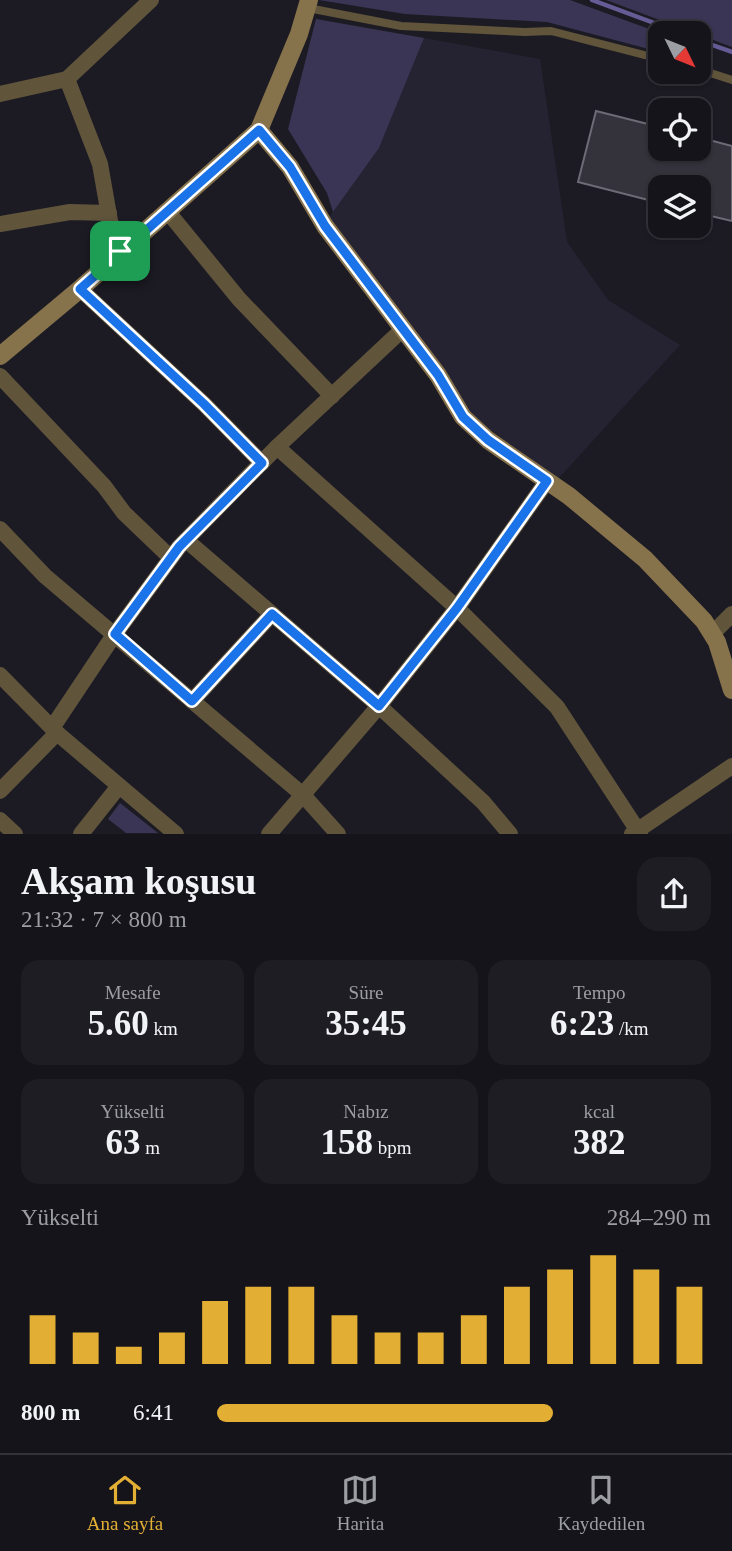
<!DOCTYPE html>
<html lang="tr">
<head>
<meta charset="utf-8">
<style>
	:root { --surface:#15141b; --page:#1e1d24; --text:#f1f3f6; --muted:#9d9ea3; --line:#34333a; --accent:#e2af34 }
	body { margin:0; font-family:"Times New Roman",serif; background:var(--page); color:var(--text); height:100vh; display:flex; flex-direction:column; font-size:26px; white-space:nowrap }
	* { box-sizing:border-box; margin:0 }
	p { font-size:23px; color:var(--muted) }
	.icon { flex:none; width:38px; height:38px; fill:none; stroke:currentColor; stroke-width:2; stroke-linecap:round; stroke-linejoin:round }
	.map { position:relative; height:834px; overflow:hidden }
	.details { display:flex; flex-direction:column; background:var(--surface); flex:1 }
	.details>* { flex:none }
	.needle { width:46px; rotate:133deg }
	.fabs { position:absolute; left:648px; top:21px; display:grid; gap:14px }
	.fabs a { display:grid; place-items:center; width:63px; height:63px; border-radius:14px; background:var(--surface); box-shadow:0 2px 5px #0004,0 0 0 2px var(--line); font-size:35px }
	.pin { position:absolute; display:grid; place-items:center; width:60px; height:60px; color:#fff; margin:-30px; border-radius:14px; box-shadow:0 4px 10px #0006 }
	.round { display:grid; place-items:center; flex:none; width:74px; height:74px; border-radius:21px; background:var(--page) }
	.head { display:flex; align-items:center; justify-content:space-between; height:119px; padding:0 21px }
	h1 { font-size:38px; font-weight:700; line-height:52px }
	.metrics { display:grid; grid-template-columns:repeat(3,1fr); gap:10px; height:119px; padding:7px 21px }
	.metrics div { display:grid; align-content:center; border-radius:18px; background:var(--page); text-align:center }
	.metrics b { font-size:35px; font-weight:700 }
	.metrics small { font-size:19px; font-weight:400 }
	.metrics p { font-size:19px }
	.chart { height:196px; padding:14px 21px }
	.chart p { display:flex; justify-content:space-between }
	.chart svg { width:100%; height:126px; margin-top:7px; stroke:var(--accent); stroke-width:6 }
	ul { padding:0 21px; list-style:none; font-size:23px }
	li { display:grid; grid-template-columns:112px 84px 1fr; align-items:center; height:52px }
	li i { height:18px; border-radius:9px; background:var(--accent) }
	.dock { display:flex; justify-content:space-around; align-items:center; height:98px; border-top:2px solid var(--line); background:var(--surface); font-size:19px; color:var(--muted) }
	.dock a { display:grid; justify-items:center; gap:4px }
	.dock .active { color:var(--accent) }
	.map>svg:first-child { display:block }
</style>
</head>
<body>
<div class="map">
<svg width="732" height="834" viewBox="0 0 732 834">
	<rect width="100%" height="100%" fill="#1c1b24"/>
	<polygon fill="#252332" points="424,38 540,59 567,242 608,300 680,345 558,479 458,406 328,219 379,148"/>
	<g fill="#3a3555">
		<polygon points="319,0 570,0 660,33 660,52 547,22 405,14"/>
		<polygon points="606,0 732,0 732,47"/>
		<polygon points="316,19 424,38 379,148 333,212 327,193 288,129"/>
		<polygon points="120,803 158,833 126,833 108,819"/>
	</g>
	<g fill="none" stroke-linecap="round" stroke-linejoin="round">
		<g stroke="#655b95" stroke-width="4.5">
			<polyline points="592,0 681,33"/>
			<polyline points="698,40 732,52"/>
		</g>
	</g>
	<polygon fill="#34333c" stroke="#6c6b76" stroke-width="2" points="596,111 660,127 660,149 698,149 698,137 732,146 732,221 698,213 698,187 660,187 660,203 578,182"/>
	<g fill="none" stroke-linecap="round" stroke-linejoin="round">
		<g stroke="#60543b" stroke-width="8">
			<polyline points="308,8 401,26 525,32 551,31 660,59"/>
			<polyline points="698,69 732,80"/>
		</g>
		<g stroke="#60543b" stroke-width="16">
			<polyline points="67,79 100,164 110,221 120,251"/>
			<polyline points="0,94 67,79 151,0"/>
			<polyline points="168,212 239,299 332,396"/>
			<polyline points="0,224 70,212 109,213"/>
			<polyline points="80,289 204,404 262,463"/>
			<polyline points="403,329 277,447 457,608 557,707 640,834"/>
			<polyline points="0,376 104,486 124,513 171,558"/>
			<polyline points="0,529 45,576 303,795 338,834"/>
			<polyline points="186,540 379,706 483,802 510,834"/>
			<polyline points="712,634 732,614"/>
			<polyline points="0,675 57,733 176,834"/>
			<polyline points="192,701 272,614"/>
			<polyline points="52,728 112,638 179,547 277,447"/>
			<polyline points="0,791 57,733"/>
			<polyline points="0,820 15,834"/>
			<polyline points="81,834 119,786"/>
			<polyline points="269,834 379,706 457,608 547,481"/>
			<polyline points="632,834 732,766"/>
		</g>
		<g stroke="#87734b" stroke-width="18">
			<polyline points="259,130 290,167 325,226 438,375 463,417 488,440 569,496 645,559 704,621 717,642 732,690"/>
			<polyline points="0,356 80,289 259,130 299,34 309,0"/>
		</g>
	</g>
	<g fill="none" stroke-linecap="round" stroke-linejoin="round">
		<g stroke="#fff" stroke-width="14">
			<polygon id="route" points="259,130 290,167 325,226 438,375 463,417 488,440 547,481 457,608 379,706 272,614 192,701 115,634 179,547 262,463 204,404 80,289"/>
		</g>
		<use href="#route" stroke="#1a73e8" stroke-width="9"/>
	</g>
</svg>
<div class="fabs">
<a><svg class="needle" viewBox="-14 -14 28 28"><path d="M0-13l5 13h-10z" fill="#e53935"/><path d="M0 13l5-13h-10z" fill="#9d9ea3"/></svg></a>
<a><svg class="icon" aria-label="locate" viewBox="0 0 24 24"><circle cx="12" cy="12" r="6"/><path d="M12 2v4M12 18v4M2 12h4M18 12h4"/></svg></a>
<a><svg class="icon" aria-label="layers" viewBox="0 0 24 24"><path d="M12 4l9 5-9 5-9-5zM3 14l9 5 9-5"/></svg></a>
</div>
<div class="pin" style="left:120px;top:251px;background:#1e9e55"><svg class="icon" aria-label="arrive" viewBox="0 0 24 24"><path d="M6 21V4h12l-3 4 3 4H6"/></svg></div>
</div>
<section class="details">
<div class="head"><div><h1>Akşam koşusu</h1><p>21:32 · 7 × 800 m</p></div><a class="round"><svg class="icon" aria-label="share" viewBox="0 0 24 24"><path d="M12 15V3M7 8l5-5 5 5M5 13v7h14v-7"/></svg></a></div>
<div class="metrics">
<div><p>Mesafe</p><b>5.60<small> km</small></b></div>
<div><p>Süre</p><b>35:45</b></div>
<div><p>Tempo</p><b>6:23<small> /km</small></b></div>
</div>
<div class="metrics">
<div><p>Yükselti</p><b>63<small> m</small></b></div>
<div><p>Nabız</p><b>158<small> bpm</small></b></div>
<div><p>kcal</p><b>382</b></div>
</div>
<div class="chart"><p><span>Yükselti</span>284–290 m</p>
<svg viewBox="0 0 160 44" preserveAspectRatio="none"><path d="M5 44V27M15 44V33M25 44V38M35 44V33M45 44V22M55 44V17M65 44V17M75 44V27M85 44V33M95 44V33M105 44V27M115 44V17M125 44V11M135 44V6M145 44V11M155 44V17"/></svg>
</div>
<ul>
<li><b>800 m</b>6:41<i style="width:68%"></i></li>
</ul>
</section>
<nav class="dock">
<a class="active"><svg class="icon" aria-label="home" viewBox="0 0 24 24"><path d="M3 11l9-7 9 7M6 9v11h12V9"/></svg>Ana sayfa</a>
<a><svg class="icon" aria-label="map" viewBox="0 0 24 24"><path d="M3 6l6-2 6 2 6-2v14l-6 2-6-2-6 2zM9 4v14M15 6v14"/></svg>Harita</a>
<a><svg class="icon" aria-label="saved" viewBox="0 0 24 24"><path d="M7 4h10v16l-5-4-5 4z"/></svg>Kaydedilen</a>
</nav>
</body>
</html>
